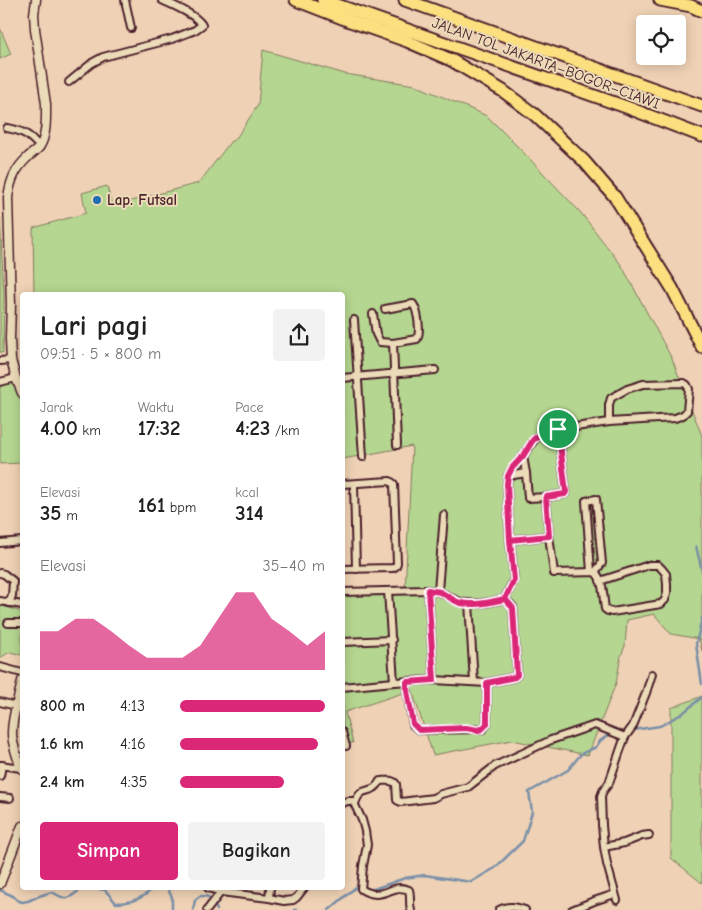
<!DOCTYPE html>
<html lang="id">
<head>
<meta charset="utf-8">
<style>
	:root { --surface:#fff; --page:#f2f2f2; --text:#222; --muted:#767676; --accent:#db2777 }
	body { margin:0; font-family:"Comic Neue",sans-serif; background:var(--page); color:var(--text); height:100vh; display:flex; flex-direction:column; font-size:19px; white-space:nowrap }
	* { box-sizing:border-box; margin:0 }
	p { font-size:16px; color:var(--muted) }
	.icon { flex:none; width:28px; height:28px; fill:none; stroke:currentColor; stroke-width:2; stroke-linecap:round; stroke-linejoin:round }
	.map { position:relative; flex:1; overflow:hidden }
	.panel { position:absolute; left:20px; top:292px; width:325px; height:598px; display:flex; flex-direction:column; background:var(--surface); border-radius:5px; box-shadow:0 2px 12px #0003 }
	.panel>* { flex:none }
	.fabs { position:absolute; left:636px; top:15px; display:grid; gap:10px }
	.fabs a { display:grid; place-items:center; width:50px; height:50px; border-radius:5px; background:var(--surface); box-shadow:0 2px 12px #0003; font-size:25px }
	.pin { position:absolute; display:grid; place-items:center; width:42px; height:42px; color:#fff; margin:-21px; border:2px solid #fff; border-radius:50%; box-shadow:0 1px 5px #0007 }
	.round { display:grid; place-items:center; flex:none; width:52px; height:52px; border-radius:5px; background:var(--page) }
	.overview { display:flex; align-items:center; justify-content:space-between; height:85px; padding:0 20px }
	h1 { font-size:28px; font-weight:700; line-height:38px }
	.stats { display:grid; grid-template-columns:repeat(3,1fr); gap:8px; height:85px; padding:5px 20px }
	.stats div { display:grid; align-content:center }
	.stats b { font-size:21px; font-weight:700 }
	.stats small { font-size:14px; font-weight:400 }
	.stats p { font-size:14px }
	.chart { height:140px; padding:10px 20px }
	.chart p { display:flex; justify-content:space-between }
	.chart svg { width:100%; height:90px; margin-top:5px; fill:var(--accent); opacity:.7 }
	.action { display:flex; gap:10px; margin-top:auto; padding:10px 20px }
	.action a { flex:1; height:58px; border-radius:5px; background:var(--accent); color:#fff; font-size:20px; font-weight:700; line-height:58px; text-align:center }
	.action a+a { background:var(--page); color:var(--text) }
	ul { padding:0 20px; list-style:none; font-size:16px }
	li { display:grid; grid-template-columns:80px 60px 1fr; align-items:center; height:38px }
	li i { height:12px; border-radius:6px; background:var(--accent) }
	.map>svg:first-child { display:block }
</style>
</head>
<body>
<div class="map">
<svg width="702" height="910" viewBox="0 0 702 910">
	<rect width="100%" height="100%" fill="#efd2b5"/>
	<filter id="ink" filterUnits="userSpaceOnUse"><feTurbulence type="fractalNoise" baseFrequency=".02" numOctaves="2"/><feDisplacementMap in="SourceGraphic" scale="10" xChannelSelector="R" yChannelSelector="G"/><feConvolveMatrix kernelMatrix="1 2 1 2 8 2 1 2 1" color-interpolation-filters="sRGB"/></filter>
	<g filter="url(#ink)">
		<g fill="#b5d690" stroke="#807a5e">
			<polygon points="0,28 11,54 0,59"/>
			<polygon points="263,50 345,74 415,85 487,116 525,154 581,213 622,266 672,359 702,436 702,651 699,639 671,634 654,614 627,620 625,646 621,656 616,683 588,755 512,740 433,755 412,690 345,712 353,743 343,744 343,592 405,592 412,446 343,459 342,295 34,295 33,228 86,213 82,193 107,186 112,206 199,183 231,141 235,140 258,105"/>
			<polygon points="0,217 4,295 3,353 0,352"/>
			<polygon points="14,381 22,404 22,463 0,464 0,385"/>
			<polygon points="0,601 3,606 22,612 22,655 10,652 0,658"/>
			<polygon points="702,696 702,883 671,858 671,708"/>
		</g>
		<g fill="none" stroke-linecap="round" stroke-linejoin="round">
			<g stroke="#7a8fa8" stroke-width="2.5">
				<polyline points="696,546 702,571"/>
				<polyline points="702,618 696,644 702,684"/>
				<polyline points="633,730 660,726 683,713 702,697"/>
				<path d="M94,888L105,890L116,903C126,903 136,901 145,895C149,892 151,890 155,888"/>
				<polyline points="167,888 172,897 172,910"/>
				<path d="M0,890L13,896L17,900L22,902L28,901L39,896L52,892C69,902 68,899 82,888"/>
				<polyline points="368,891 405,878 425,875 471,882 495,868 523,841 532,812 529,792 568,770 581,754 596,747 600,741 607,736 613,734"/>
				<path d="M193,910L195,900L200,896C211,895 213,900 217,910"/>
				<polyline points="294,910 297,910"/>
				<polyline points="329,910 356,887 361,889"/>
			</g>
			<g stroke="#4a1f2b" stroke-width="10">
				<g id="minor">
					<polyline points="125,0 131,28"/>
					<path d="M69,82L92,63L103,57L172,39L195,30L202,25C195,14 174,6 162,0"/>
					<path d="M7,128C24,131 29,135 40,147"/>
					<path d="M373,314L376,334L380,342L393,343L417,339C421,332 418,311 413,304L385,309"/>
					<polyline points="354,320 363,457"/>
					<polyline points="393,343 397,445"/>
					<polyline points="0,361 11,360"/>
					<polyline points="342,378 435,370"/>
					<polyline points="0,382 16,378"/>
					<polyline points="526,473 528,498 546,497 565,494 566,492 558,429"/>
					<polyline points="508,476 526,473 523,456"/>
					<polyline points="342,484 390,481 394,484 397,563 396,566 393,568 342,569"/>
					<polyline points="354,484 356,569"/>
					<path d="M549,536L554,573L595,572C604,580 603,598 605,609L608,611L612,612L661,604L665,600L667,593V584L666,574L662,569L658,565H649L600,581"/>
					<polyline points="510,540 549,536 546,497"/>
					<polyline points="0,543 22,541"/>
					<polyline points="591,572 586,501 596,499 602,563 595,572"/>
					<polyline points="0,573 4,574 13,581 12,596 9,603"/>
					<polyline points="428,590 434,680"/>
					<polyline points="388,591 394,682"/>
					<polyline points="438,591 444,515"/>
					<path d="M342,592L428,590C432,591 436,591 440,592C447,595 453,600 461,602C475,606 491,602 505,599"/>
					<polyline points="0,601 22,605"/>
					<polyline points="469,603 474,682"/>
					<polyline points="8,623 22,623"/>
					<polyline points="342,642 392,640"/>
					<polyline points="0,667 22,673"/>
					<polyline points="407,682 407,691 413,725 419,730 483,729 487,724 487,683"/>
					<path d="M342,687L394,682L434,680L487,683L515,677L517,675L513,607L505,599L514,579L510,540L507,484C508,470 515,467 523,456C532,444 533,437 548,431L609,422L675,418L683,415L687,411L689,389L687,385L684,383L643,384L627,389L611,398L609,405V422"/>
					<polyline points="0,702 16,706"/>
					<polyline points="342,732 346,746"/>
					<polyline points="0,765 21,768"/>
					<polyline points="0,776 2,765"/>
					<polyline points="0,797 10,798"/>
					<path d="M342,803L348,801H353L362,820L365,831L367,845L363,866L361,889C383,903 391,882 409,890C411,896 409,903 411,910"/>
					<path d="M355,804C361,783 372,797 380,781C385,781 392,779 396,784L397,800L401,802L433,798L441,794L468,787L495,766L551,740L595,725L625,737"/>
					<polyline points="604,847 624,843 642,836 649,835"/>
					<polyline points="208,888 221,892"/>
					<polyline points="269,898 270,888"/>
					<polyline points="617,900 607,864 604,847 602,825 601,796 603,791 609,783 622,745 625,737 633,726 646,693 652,674"/>
					<polyline points="207,910 221,892 269,898 284,901 293,900 297,897 304,888"/>
					<path d="M499,910C508,905 516,907 525,910"/>
					<polyline points="572,910 594,901 615,894"/>
				</g>
			</g>
			<g stroke="#4a1f2b" stroke-width="11">
				<g id="tertiary">
					<path d="M22,393L16,378L11,360L10,338L11,305L8,198C10,181 15,169 28,157C32,153 37,151 40,146C47,135 46,117 46,104L35,29L34,14L36,0"/>
					<path d="M22,681C19,698 12,715 12,733C12,744 17,757 21,768L22,769"/>
					<polyline points="0,884 22,826"/>
				</g>
			</g>
			<g stroke="#4a1f2b" stroke-width="15">
				<g id="motorway">
					<polyline points="296,0 350,21 407,41 451,60 503,91 535,115 584,161 615,197 672,288 702,347"/>
					<polyline points="323,0 626,107 702,136"/>
					<polyline points="405,0 702,106"/>
					<polyline points="660,0 691,6 702,11"/>
				</g>
			</g>
			<use href="#minor" stroke="#ecdbb8" stroke-width="6"/>
			<use href="#tertiary" stroke="#ecdbb8" stroke-width="8"/>
			<use href="#motorway" stroke="#fce080" stroke-width="11"/>
		</g>
	</g>
	<g fill="none" stroke-linecap="round" stroke-linejoin="round" filter="url(#ink)">
		<g stroke="#fff" stroke-width="10">
			<path id="route" d="M558,429L541,434L533,440L523,456L512,468L508,476L507,484L510,540L514,580L505,599C491,602 475,606 461,603C453,601 447,595 440,592C436,591 432,591 428,590L434,680L407,682V691L413,724L419,730L466,728L478,730L482,729L487,724V683L515,677L517,675L513,608L505,599L514,580L510,540L549,536L546,497L565,494L566,492L558,429"/>
		</g>
		<use href="#route" stroke="#db2777" stroke-width="6"/>
	</g>
	<circle fill="#1f6fb2" stroke="#ecdbb8" stroke-width="2" cx="97" cy="200" r="5"/>
	<g text-anchor="middle" dominant-baseline="central" stroke-width="4" stroke-linejoin="round" paint-order="stroke">
		<g font-size="15" fill="#4a1f2b" stroke="#ecdbb8">
			<text transform="translate(546 63) rotate(20)">JALAN TOL JAKARTA–BOGOR–CIAWI</text>
		</g>
		<g font-size="15" font-weight="bold" fill="#4a1f2b" stroke="#ecdbb8" text-anchor="start">
			<text x="107" y="200">Lap. Futsal</text>
		</g>
	</g>
</svg>
<div class="fabs">
<a><svg class="icon" aria-label="locate" viewBox="0 0 24 24"><circle cx="12" cy="12" r="6"/><path d="M12 2v4M12 18v4M2 12h4M18 12h4"/></svg></a>
</div>
<div class="pin" style="left:558px;top:429px;background:#1e9e55"><svg class="icon" aria-label="arrive" viewBox="0 0 24 24"><path d="M6 21V4h12l-3 4 3 4H6"/></svg></div>
<section class="panel">
<div class="overview"><div><h1>Lari pagi</h1><p>09:51 · 5 × 800 m</p></div><a class="round"><svg class="icon" aria-label="share" viewBox="0 0 24 24"><path d="M12 15V3M7 8l5-5 5 5M5 13v7h14v-7"/></svg></a></div>
<div class="stats">
<div><p>Jarak</p><b>4.00<small> km</small></b></div>
<div><p>Waktu</p><b>17:32</b></div>
<div><p>Pace</p><b>4:23<small> /km</small></b></div>
</div>
<div class="stats">
<div><p>Elevasi</p><b>35<small> m</small></b></div>
<div><b>161<small> bpm</small></b></div>
<div><p>kcal</p><b>314</b></div>
</div>
<div class="chart"><p><span>Elevasi</span>35–40 m</p>
<svg viewBox="0 0 160 44" preserveAspectRatio="none"><path d="M0 44V25L10 25L20 19L30 19L40 25L50 32L60 38L70 38L80 38L90 32L100 19L110 6L120 6L130 19L140 25L150 32L160 25V44z"/></svg>
</div>
<ul>
<li><b>800 m</b>4:13<i style="width:100%"></i></li>
<li><b>1.6 km</b>4:16<i style="width:95%"></i></li>
<li><b>2.4 km</b>4:35<i style="width:72%"></i></li>
</ul>
<div class="action"><a>Simpan</a><a>Bagikan</a></div>
</section>
</div>
</body>
</html>
